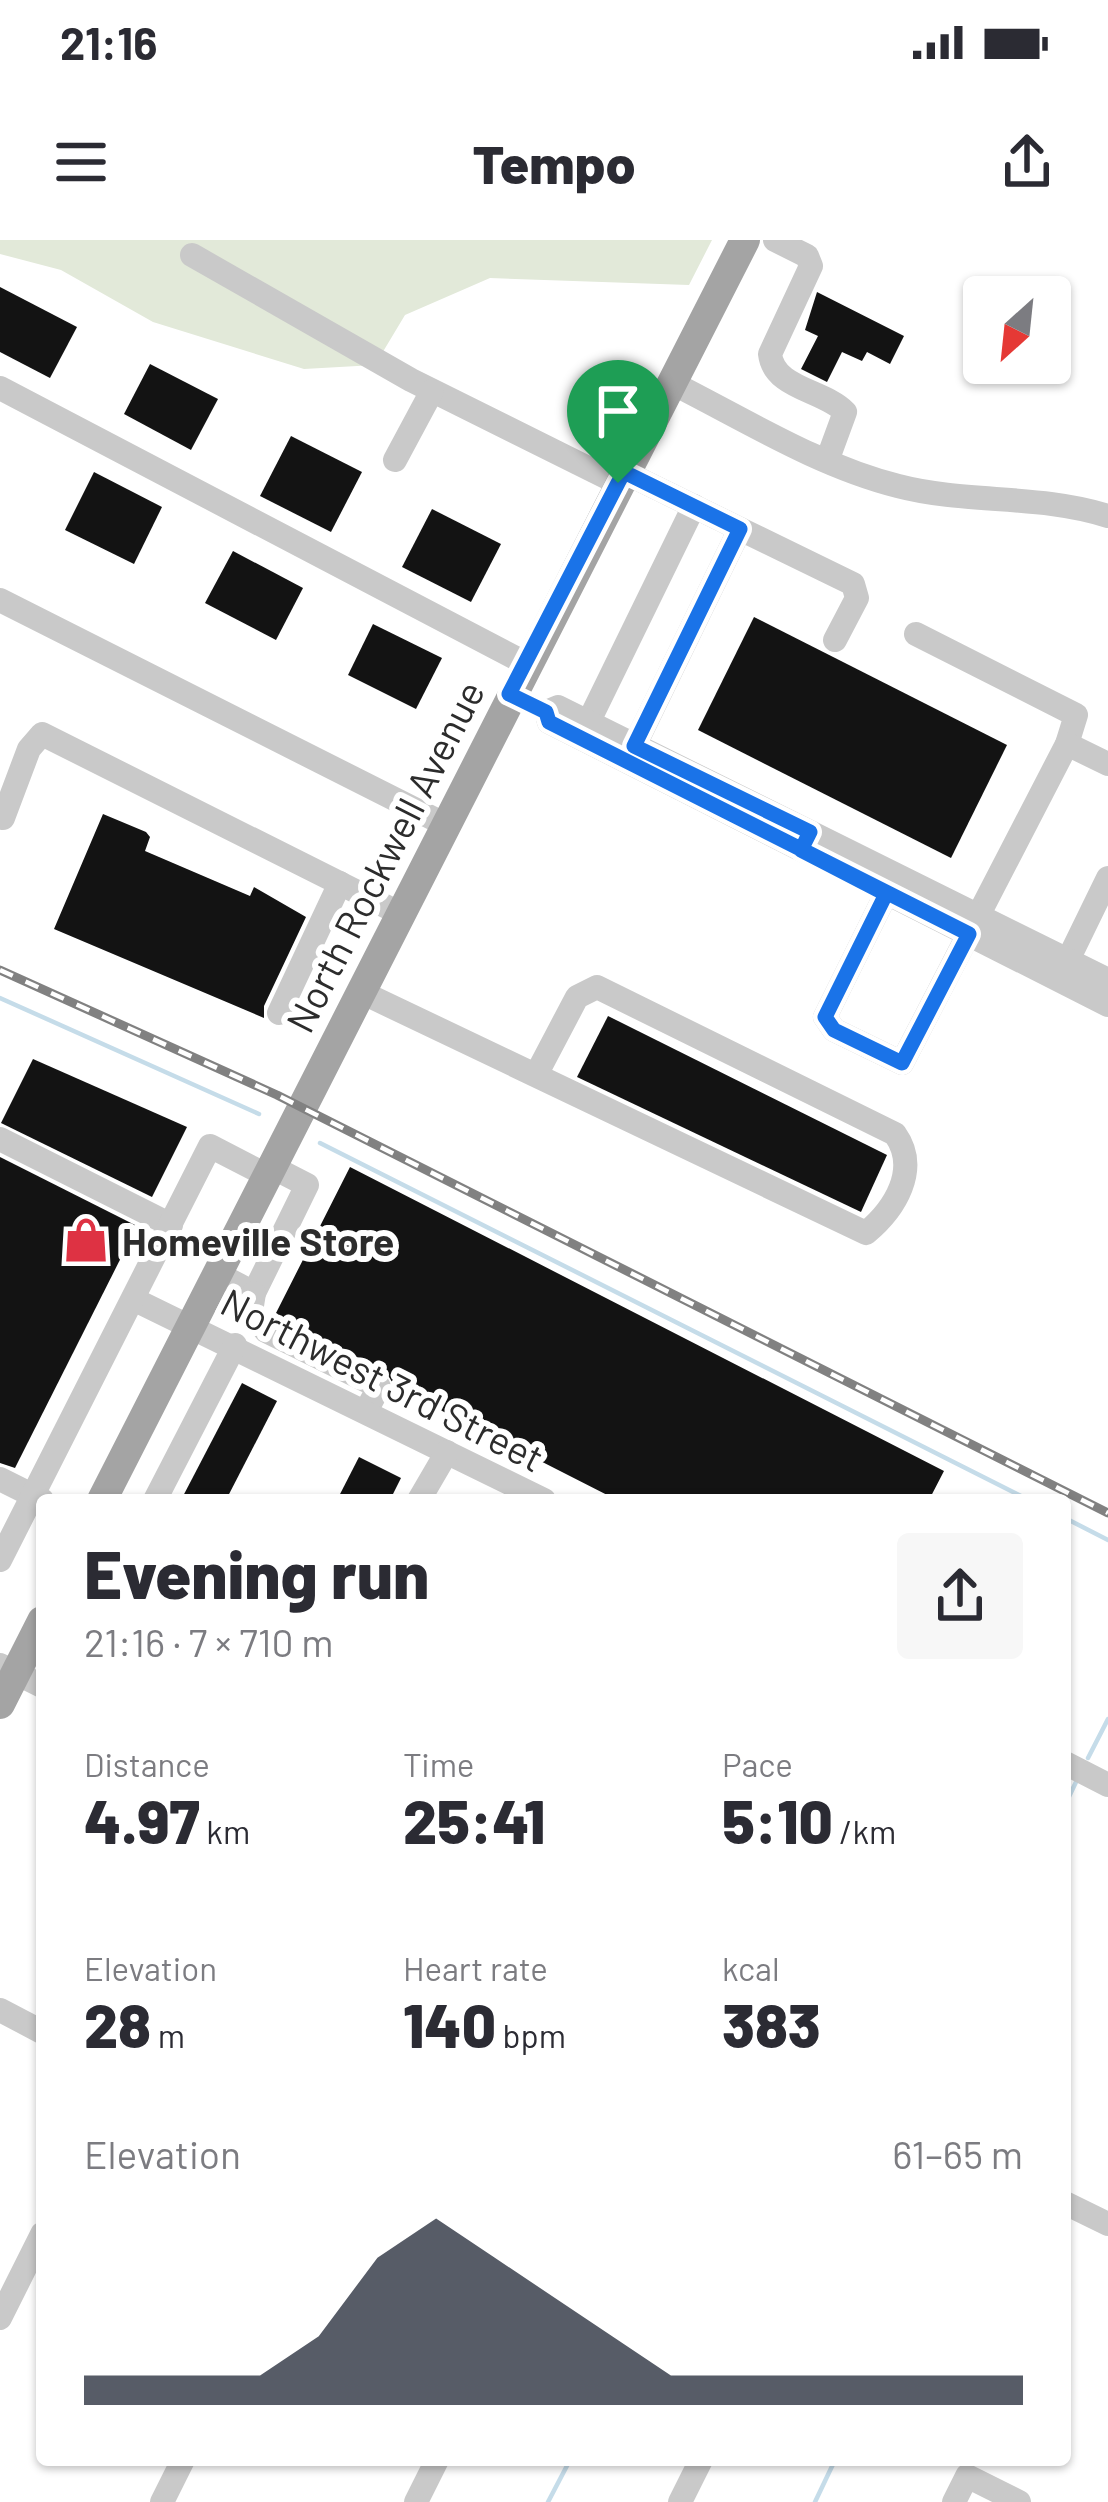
<!DOCTYPE html>
<html lang="en">
<head>
<meta charset="utf-8">
<style>
	:root { --surface:#fff; --page:#f7f7f7; --text:#2b2b33; --muted:#7c7c81; --accent:#111827 }
	body { margin:0; font-family:Barlow,sans-serif; background:var(--page); color:var(--text); height:100vh; display:flex; flex-direction:column; font-size:45px; white-space:nowrap }
	* { box-sizing:border-box; margin:0 }
	p { font-size:39px; color:var(--muted) }
	.icon { flex:none; width:66px; height:66px; fill:none; stroke:currentColor; stroke-width:2; stroke-linecap:round; stroke-linejoin:round }
	.map { position:relative; flex:1; overflow:hidden }
	.details { position:absolute; left:36px; top:1254px; width:1035px; height:972px; display:flex; flex-direction:column; background:var(--surface); border-radius:12px; box-shadow:0 3px 9px #0004 }
	.details>* { flex:none }
	.needle { width:78px; rotate:207deg }
	.tools { position:absolute; left:963px; top:36px; display:grid; gap:24px }
	.tools a { display:grid; place-items:center; width:108px; height:108px; border-radius:12px; background:var(--surface); box-shadow:0 3px 9px #0004; font-size:60px }
	.pin { position:absolute; display:grid; place-items:center; width:102px; height:102px; color:#fff; margin:-123px -51px; border-radius:50% 50% 50% 0; rotate:-45deg; box-shadow:0 0 12px #0007 }
	.pin .icon { rotate:45deg }
	.round { display:grid; place-items:center; flex:none; width:126px; height:126px; border-radius:12px; background:var(--page) }
	.headline { display:flex; align-items:center; justify-content:space-between; height:204px; padding:0 48px }
	h1 { font-size:66px; font-weight:800; line-height:90px }
	.metrics { display:grid; grid-template-columns:repeat(3,1fr); gap:18px; height:204px; padding:12px 48px }
	.metrics div { display:grid; align-content:center }
	.metrics b { font-size:60px; font-weight:800 }
	.metrics small { font-size:33px; font-weight:400 }
	.metrics p { font-size:33px }
	.chart { height:336px; padding:24px 48px }
	.chart p { display:flex; justify-content:space-between }
	.chart svg { width:100%; height:216px; margin-top:12px; fill:var(--accent); opacity:.7 }
	.status { display:flex; justify-content:space-between; align-items:center; height:84px; padding:0 60px; background:var(--surface); direction:ltr }
	.status svg { height:33px; fill:currentColor }
	header { display:flex; justify-content:space-between; align-items:center; height:156px; padding:0 48px; background:var(--surface); font-size:54px; font-weight:800 }
	.map>svg:first-child { display:block }
</style>
</head>
<body>
<div class="status"><b>21:16</b><svg viewBox="0 0 49 12"><path d="M0 12V9h3v3zM5 12V6h3v6zM10 12V3h3v9zM15 12V0h3v12zM26 1h20v11H26zM47 4h2v5h-2z"/></svg></div>
<header><svg class="icon" aria-label="menu" viewBox="0 0 24 24"><path d="M4 6h16M4 12h16M4 18h16"/></svg>Tempo<svg class="icon" aria-label="share" viewBox="0 0 24 24"><path d="M12 15V3M7 8l5-5 5 5M5 13v7h14v-7"/></svg></header>
<div class="map">
<svg width="1108" height="2262" viewBox="0 0 1108 2262">
	<rect width="100%" height="100%" fill="#fff"/>
	<polygon fill="#e2e9d9" points="0,0 712,0 689,45 490,38 405,75 375,125 304,129 153,82 61,30 0,14"/>
	<g fill="none" stroke-linecap="round" stroke-linejoin="round">
		<g stroke="#c5dce9" stroke-width="4.5">
			<polyline points="0,758 259,874"/>
			<polyline points="320,903 1029,1260"/>
			<polyline points="1065,1278 1108,1300"/>
			<polyline points="1088,1518 1108,1479"/>
			<polyline points="1065,1565 1076,1542"/>
			<polyline points="548,2262 570,2220"/>
			<polyline points="815,2262 835,2220"/>
		</g>
	</g>
	<g fill="#131313">
		<polygon points="0,47 77,87 50,138 0,112"/>
		<polygon points="817,52 904,96 890,124 867,112 862,121 842,112 827,142 801,129 818,96 805,90"/>
		<polygon points="150,124 218,159 191,210 124,174"/>
		<polygon points="291,196 362,232 331,292 260,256"/>
		<polygon points="94,232 162,267 134,324 65,290"/>
		<polygon points="432,269 501,304 471,362 402,327"/>
		<polygon points="233,311 303,348 276,400 205,363"/>
		<polygon points="754,377 1007,505 951,618 698,490"/>
		<polygon points="373,384 442,418 416,469 348,435"/>
		<polygon points="103,574 146,592 150,597 145,611 250,656 254,647 306,677 264,766 264,778 54,689"/>
		<polygon points="608,776 887,915 861,972 577,837"/>
		<polygon points="33,819 187,887 152,957 1,883"/>
		<polygon points="0,917 137,986 15,1228 0,1223"/>
		<polygon points="350,927 944,1231 929,1260 617,1260 395,1147 386,1132 275,1075"/>
		<polygon points="242,1143 277,1161 226,1260 181,1260"/>
		<polygon points="359,1217 401,1238 390,1260 337,1260"/>
	</g>
	<g fill="none" stroke-linecap="round" stroke-linejoin="round">
		<g stroke="#c9c9c9" stroke-width="24">
			<path d="M775,0L807,16L811,26L770,114C774,149 824,150 845,172L827,221"/>
			<polyline points="192,15 411,140 618,243"/>
			<path d="M670,142C744,179 818,226 898,246C967,264 1039,254 1108,276"/>
			<polyline points="0,148 525,423"/>
			<polyline points="395,220 432,151"/>
			<polyline points="624,232 740,289 628,519"/>
			<polyline points="740,289 853,344 857,358 835,400"/>
			<polyline points="0,360 444,584"/>
			<polyline points="916,394 1076,475 1067,504"/>
			<polyline points="588,483 694,266"/>
			<polyline points="3,578 29,509 42,494 399,673"/>
			<polyline points="886,654 825,777 834,790 902,823 1067,504 1108,524"/>
			<polyline points="1068,720 1108,638"/>
			<polyline points="1108,740 558,467 546,472 549,482 1108,765"/>
			<path d="M359,751L866,993C895,969 920,929 895,894L597,747L577,757L536,835"/>
			<polyline points="279,773 340,643"/>
			<polyline points="0,899 171,985"/>
			<polyline points="216,1033 254,1053 307,945 270,926"/>
			<polyline points="254,1053 251,1072 266,1091 379,1147 366,1171"/>
			<polyline points="133,1059 544,1260"/>
			<polyline points="0,1239 42,1260"/>
			<polyline points="155,1260 235,1105"/>
			<polyline points="419,1260 447,1212"/>
			<polyline points="0,1320 210,906 266,935"/>
			<polyline points="0,1425 42,1446"/>
			<polyline points="1065,1523 1108,1545"/>
			<polyline points="0,1770 42,1792"/>
			<polyline points="1065,1963 1108,1984"/>
			<polyline points="0,2078 42,1994"/>
			<polyline points="162,2262 183,2220"/>
			<polyline points="416,2262 437,2220"/>
			<polyline points="680,2262 701,2220"/>
			<polyline points="954,2262 967,2236 1019,2262"/>
		</g>
		<g stroke="#a4a4a4" stroke-width="30">
			<polyline points="102,1260 745,0"/>
			<polyline points="0,1464 42,1381"/>
		</g>
		<g stroke="#818181" stroke-width="9">
			<polyline id="rail" points="0,730 277,855 1108,1273"/>
		</g>
		<use href="#rail" stroke="#fff" stroke-width="4.5" stroke-dasharray="14" stroke-linecap="butt"/>
	</g>
	<g fill="none" stroke-linecap="round" stroke-linejoin="round">
		<g stroke="#fff" stroke-width="24">
			<polyline id="route" points="618,243 509,454 546,472 549,482 969,694 902,823 834,790 825,777 886,654 801,610 810,592 634,506 740,289 624,232 618,243"/>
		</g>
		<use href="#route" stroke="#1a73e8" stroke-width="15"/>
	</g>
	<defs>
		<g id="shop-bare" transform="scale(3.6)"><path d="M-5-2.5h2.3a2.7 3.5 0 0 1 5.4 0H5L5.5 6h-11ZM-1.5-2.5h3a1.5 2.3 0 0 0-3 0Z" fill="#de3243" stroke="#fff" stroke-width="2.5" paint-order="stroke"/></g>
	</defs>
	<g fill-rule="evenodd">
		<use href="#shop-bare" x="86" y="1000"/>
	</g>
	<g text-anchor="middle" dominant-baseline="central" stroke-width="12" stroke-linejoin="round" paint-order="stroke">
		<g font-size="39" fill="#2c2c2c" stroke="#fff">
			<text transform="translate(384 616) rotate(-63)">North Rockwell Avenue</text>
			<text transform="translate(383 1139) rotate(27)">Northwest 3rd Street</text>
		</g>
		<g font-size="39" font-weight="bold" fill="#2c2c2c" stroke="#fff" text-anchor="start">
			<text x="122" y="1000">Homeville Store</text>
		</g>
	</g>
</svg>
<div class="tools">
<a><svg class="needle" viewBox="-14 -14 28 28"><path d="M0-13l5 13h-10z" fill="#e53935"/><path d="M0 13l5-13h-10z" fill="#7c7c81"/></svg></a>
</div>
<div class="pin" style="left:618px;top:243px;background:#1e9e55"><svg class="icon" aria-label="arrive" viewBox="0 0 24 24"><path d="M6 21V4h12l-3 4 3 4H6"/></svg></div>
<section class="details">
<div class="headline"><div><h1>Evening run</h1><p>21:16 · 7 × 710 m</p></div><a class="round"><svg class="icon" aria-label="share" viewBox="0 0 24 24"><path d="M12 15V3M7 8l5-5 5 5M5 13v7h14v-7"/></svg></a></div>
<div class="metrics">
<div><p>Distance</p><b>4.97<small> km</small></b></div>
<div><p>Time</p><b>25:41</b></div>
<div><p>Pace</p><b>5:10<small> /km</small></b></div>
</div>
<div class="metrics">
<div><p>Elevation</p><b>28<small> m</small></b></div>
<div><p>Heart rate</p><b>140<small> bpm</small></b></div>
<div><p>kcal</p><b>383</b></div>
</div>
<div class="chart"><p><span>Elevation</span>61–65 m</p>
<svg viewBox="0 0 160 44" preserveAspectRatio="none"><path d="M0 44V38L10 38L20 38L30 38L40 30L50 14L60 6L70 14L80 22L90 30L100 38L110 38L120 38L130 38L140 38L150 38L160 38V44z"/></svg>
</div>
</section>
</div>
</body>
</html>
